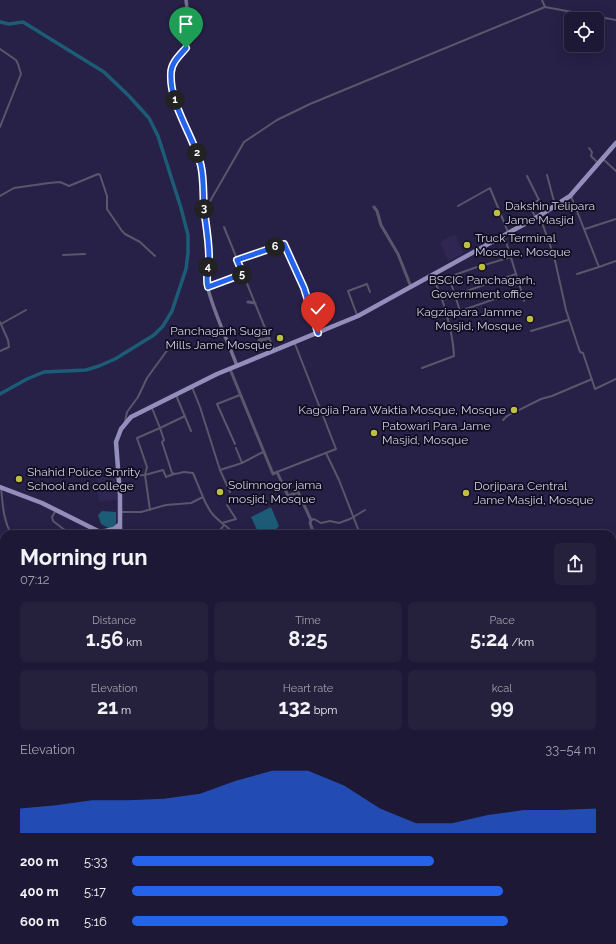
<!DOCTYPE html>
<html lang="en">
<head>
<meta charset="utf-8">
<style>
	:root { --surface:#1d1835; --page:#25213d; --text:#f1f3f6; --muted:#a0a0ad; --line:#3b3750; --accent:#2563eb }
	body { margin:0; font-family:Raleway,sans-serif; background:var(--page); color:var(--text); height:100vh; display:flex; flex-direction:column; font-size:15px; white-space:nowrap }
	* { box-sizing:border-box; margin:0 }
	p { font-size:13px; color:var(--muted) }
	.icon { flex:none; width:22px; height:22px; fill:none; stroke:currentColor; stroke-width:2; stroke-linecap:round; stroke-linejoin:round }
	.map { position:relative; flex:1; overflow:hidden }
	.panel { position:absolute; left:0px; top:530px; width:616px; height:414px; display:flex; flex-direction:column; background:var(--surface); border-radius:12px 12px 0 0; box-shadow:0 4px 16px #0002,0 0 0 1px var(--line) }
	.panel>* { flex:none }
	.tools { position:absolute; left:564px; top:12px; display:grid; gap:8px }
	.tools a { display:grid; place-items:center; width:40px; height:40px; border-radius:6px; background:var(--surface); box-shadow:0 4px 16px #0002,0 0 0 1px var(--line); font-size:20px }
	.pin { position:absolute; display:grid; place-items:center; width:34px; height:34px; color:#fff; margin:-41px -17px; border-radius:50% 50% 50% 0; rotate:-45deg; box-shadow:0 0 4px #0007 }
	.pin .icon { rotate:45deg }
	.km { position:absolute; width:20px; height:20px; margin:-10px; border-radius:50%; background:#222; color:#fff; font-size:11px; line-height:20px; text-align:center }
	.round { display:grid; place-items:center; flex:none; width:42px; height:42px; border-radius:6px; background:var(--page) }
	.overview { display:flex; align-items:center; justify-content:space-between; height:68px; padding:0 20px }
	h1 { font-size:22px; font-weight:700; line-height:30px }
	.stats { display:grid; grid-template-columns:repeat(3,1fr); gap:6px; height:68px; padding:4px 20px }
	.stats div { display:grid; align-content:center; border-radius:6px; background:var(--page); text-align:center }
	.stats b { font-size:20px; font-weight:700 }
	.stats small { font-size:11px; font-weight:400 }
	.stats p { font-size:11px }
	.chart { height:112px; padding:8px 20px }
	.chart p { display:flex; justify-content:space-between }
	.chart svg { width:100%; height:72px; margin-top:4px; fill:var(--accent); opacity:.7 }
	ul { padding:0 20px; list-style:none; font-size:13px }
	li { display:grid; grid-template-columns:64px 48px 1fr; align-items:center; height:30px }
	li i { height:10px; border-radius:5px; background:var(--accent) }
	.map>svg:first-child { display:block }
</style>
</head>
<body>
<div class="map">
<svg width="616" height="944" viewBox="0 0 616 944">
	<rect width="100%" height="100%" fill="#272047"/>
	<g fill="#2f2654">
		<polygon points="455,234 464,254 448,261 440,242"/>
		<polygon points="116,475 118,500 99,501 97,478"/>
	</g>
	<g fill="#1d5c76">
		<path d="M271,507L279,526C275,532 266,534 259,534L251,517Z"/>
		<polygon points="102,511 116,512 116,526 112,530 101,524 98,515"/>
	</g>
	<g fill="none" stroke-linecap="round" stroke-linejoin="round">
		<g stroke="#1d5c76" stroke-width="3.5">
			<polyline points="0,22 9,24 23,22 104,72 129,96 149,118 158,136 181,208 188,235 188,253 186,269 172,311 163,326 154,335 115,359 99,366 86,370 44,372 27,379 0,394"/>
			<polyline points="0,584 4,589"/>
			<polyline points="0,805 4,799"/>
		</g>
		<g stroke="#59576b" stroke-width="2">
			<polyline points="542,0 545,7 616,20"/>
			<polyline points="0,49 16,60 18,64 21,74 0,127"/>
			<polyline points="589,148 592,152 591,156 598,163"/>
			<polyline points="603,159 616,171"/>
			<polyline points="547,175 555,205"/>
			<polyline points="527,176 539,200 529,205 536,218"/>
			<polyline points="0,196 14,188 49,183 60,182 69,186 98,174 100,175 107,196 107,209 122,231 125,234 140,242 155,256"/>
			<polyline points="571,196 599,267 616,261"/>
			<polyline points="458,206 490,188 508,232"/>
			<polyline points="205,210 244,142 277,120 310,104 545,7"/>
			<polyline points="540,217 554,256 566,310 580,352 583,353 595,389 616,379"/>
			<polyline points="224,227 274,350"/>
			<polyline points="585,229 616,219"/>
			<polyline points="482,236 486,244"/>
			<polyline points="63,255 85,254"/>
			<polyline points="237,260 284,244 304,288 318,332"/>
			<polyline points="477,267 449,277 460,311 521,290 504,235"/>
			<polyline points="478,267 511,257"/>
			<polyline points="577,274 599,267"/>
			<polyline points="208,287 243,274"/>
			<polyline points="521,290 524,301"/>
			<polyline points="455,295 516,274"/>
			<polyline points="357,315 348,291 367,284 370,292"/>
			<polyline points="0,322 8,340 9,347 0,351"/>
			<polyline points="1,324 26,310"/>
			<polyline points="531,331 568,320"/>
			<path d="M422,368L454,356C453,333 443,296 432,276"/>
			<polyline points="192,387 200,407 220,470 242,463 263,452"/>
			<polyline points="176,395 191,431"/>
			<polyline points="185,416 160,428 164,440 162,442 172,473 175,474 184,472 193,473 203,497"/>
			<polyline points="503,420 507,416 541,399 552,396 592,379"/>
			<polyline points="125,422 127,412 138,397 147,378 171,345"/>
			<polyline points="235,444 217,404 240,395"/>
			<polyline points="236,448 242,463"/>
			<polyline points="326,453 339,480 360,534"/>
			<polyline points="220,470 230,492"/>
			<polyline points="277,472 336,449 295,344"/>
			<polyline points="119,476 145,475 147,467 137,438 160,428 152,408"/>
			<path d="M1,488C3,505 3,519 11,534"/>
			<polyline points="56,510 52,517 53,521 70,534"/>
			<polyline points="150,510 145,475 163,470 166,477 174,474"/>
			<path d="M121,512H141L166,505L191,503L203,497C212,519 219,519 235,534"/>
			<polyline points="311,520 314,519 321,523 330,521 339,523 350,519 365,510"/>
			<polyline points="222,523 236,519 227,505"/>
			<polyline points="217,534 224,525"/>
			<polyline points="612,882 616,878"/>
			<polyline points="612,891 616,900"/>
			<polyline points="474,940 476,944"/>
			<polyline points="131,944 131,940"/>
			<polyline points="235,944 237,940"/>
			<polyline points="291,944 292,940"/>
			<polyline points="550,944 553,940"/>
		</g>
		<g stroke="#59576b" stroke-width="3">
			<polyline points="374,207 377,211 381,225 398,254 411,287"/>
			<polyline points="248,302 255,303"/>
			<polygon points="260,339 262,341 261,342 259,341"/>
			<polyline points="262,340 269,338"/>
			<polyline points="230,369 273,474 277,472 288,496 298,492 311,520 310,523 314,534"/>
			<polyline points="612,617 616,615"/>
			<polyline points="612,806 616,809"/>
			<polyline points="53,944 57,940"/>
		</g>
		<g stroke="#757191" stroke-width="3.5">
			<path d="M186,0L191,40C185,51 171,60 171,74C170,107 193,134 201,165C204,178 203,192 204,205C205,222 209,239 209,256C209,264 205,273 206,280C210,305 228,341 237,366"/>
			<polyline points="225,940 229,944"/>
		</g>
		<g stroke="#948ebc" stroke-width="4.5">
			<polyline points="0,487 42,503 104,534"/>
			<polyline points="101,532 114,529 119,525"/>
			<polyline points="119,534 120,529 120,495 116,442 121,429 131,417 217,374 358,316 539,216 570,196 616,143"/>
		</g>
		<polyline stroke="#8480a0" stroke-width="1" stroke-dasharray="5 5" stroke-linecap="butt" points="351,940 359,944"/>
	</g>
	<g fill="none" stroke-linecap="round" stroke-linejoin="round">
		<g stroke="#fff" stroke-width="8">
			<path id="route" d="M186,48C180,55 171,63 171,73C169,105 194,136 201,166C204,180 203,194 204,209C206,225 209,241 209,257C209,268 205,277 208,287L243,274L237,260L284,244L304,288L318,333"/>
		</g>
		<use href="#route" stroke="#2563eb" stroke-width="5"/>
	</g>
	<g fill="#bdbf42" stroke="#100d1f" stroke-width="1.5">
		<circle cx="497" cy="213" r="4"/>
		<circle cx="467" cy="245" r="4"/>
		<circle cx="482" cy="267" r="4"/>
		<circle cx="530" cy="319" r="4"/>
		<circle cx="280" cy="338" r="4"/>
		<circle cx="514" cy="410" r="4"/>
		<circle cx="374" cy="433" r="4"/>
		<circle cx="19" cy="479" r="4"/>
		<circle cx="220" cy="492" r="4"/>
		<circle cx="466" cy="493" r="4"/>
	</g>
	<g text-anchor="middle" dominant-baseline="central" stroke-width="3.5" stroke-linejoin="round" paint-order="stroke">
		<g font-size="12" fill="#d0cee8" stroke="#100d1f" text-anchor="start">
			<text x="505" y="206">Dakshin Telipara<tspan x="505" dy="14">Jame Masjid</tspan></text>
			<text x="475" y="238">Truck Terminal<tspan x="475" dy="14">Mosque, Mosque</tspan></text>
			<text x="482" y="280" text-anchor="middle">BSCIC Panchagarh,<tspan x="482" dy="14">Government office</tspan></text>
			<text x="522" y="312" text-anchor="end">Kagziapara Jamme<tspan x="522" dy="14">Mosjid, Mosque</tspan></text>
			<text x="272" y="331" text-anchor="end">Panchagarh Sugar<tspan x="272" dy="14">Mills Jame Mosque</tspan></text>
			<text x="506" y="410" text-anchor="end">Kagojia Para Waktia Mosque, Mosque</text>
			<text x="382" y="426">Patowari Para Jame<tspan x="382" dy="14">Masjid, Mosque</tspan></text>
			<text x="27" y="472">Shahid Police Smrity<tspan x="27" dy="14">School and college</tspan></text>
			<text x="228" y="485">Solimnogor jama<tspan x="228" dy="14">mosjid, Mosque</tspan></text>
			<text x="474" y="486">Dorjipara Central<tspan x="474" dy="14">Jame Masjid, Mosque</tspan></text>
		</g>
	</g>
</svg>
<div class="tools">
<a><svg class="icon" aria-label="locate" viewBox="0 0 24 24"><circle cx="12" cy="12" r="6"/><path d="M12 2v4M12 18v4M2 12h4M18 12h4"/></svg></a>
</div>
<div class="pin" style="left:186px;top:48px;background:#1e9e55"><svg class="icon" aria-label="arrive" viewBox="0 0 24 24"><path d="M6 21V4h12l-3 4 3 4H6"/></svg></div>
<div class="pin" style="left:318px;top:333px;background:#d93025"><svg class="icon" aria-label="check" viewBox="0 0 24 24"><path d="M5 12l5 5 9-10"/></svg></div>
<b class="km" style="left:175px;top:100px">1</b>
<b class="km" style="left:197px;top:153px">2</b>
<b class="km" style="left:204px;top:209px">3</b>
<b class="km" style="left:208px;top:267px">4</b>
<b class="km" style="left:242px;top:275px">5</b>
<b class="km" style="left:275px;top:247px">6</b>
<section class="panel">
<div class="overview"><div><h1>Morning run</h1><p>07:12</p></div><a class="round"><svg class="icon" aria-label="share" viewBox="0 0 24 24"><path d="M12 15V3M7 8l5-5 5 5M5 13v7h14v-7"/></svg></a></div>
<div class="stats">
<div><p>Distance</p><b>1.56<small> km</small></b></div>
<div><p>Time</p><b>8:25</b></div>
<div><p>Pace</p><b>5:24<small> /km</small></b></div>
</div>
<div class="stats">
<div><p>Elevation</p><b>21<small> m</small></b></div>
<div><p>Heart rate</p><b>132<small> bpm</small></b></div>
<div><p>kcal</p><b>99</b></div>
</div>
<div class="chart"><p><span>Elevation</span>33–54 m</p>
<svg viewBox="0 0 160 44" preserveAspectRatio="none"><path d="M0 44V29L10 27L20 24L30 24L40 23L50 20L60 12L70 6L80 6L90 15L100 29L110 38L120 38L130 33L140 30L150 30L160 29V44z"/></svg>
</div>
<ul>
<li><b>200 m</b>5:33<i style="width:65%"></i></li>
<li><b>400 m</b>5:17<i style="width:80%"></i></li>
<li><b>600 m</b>5:16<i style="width:81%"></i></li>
</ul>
</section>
</div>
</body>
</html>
